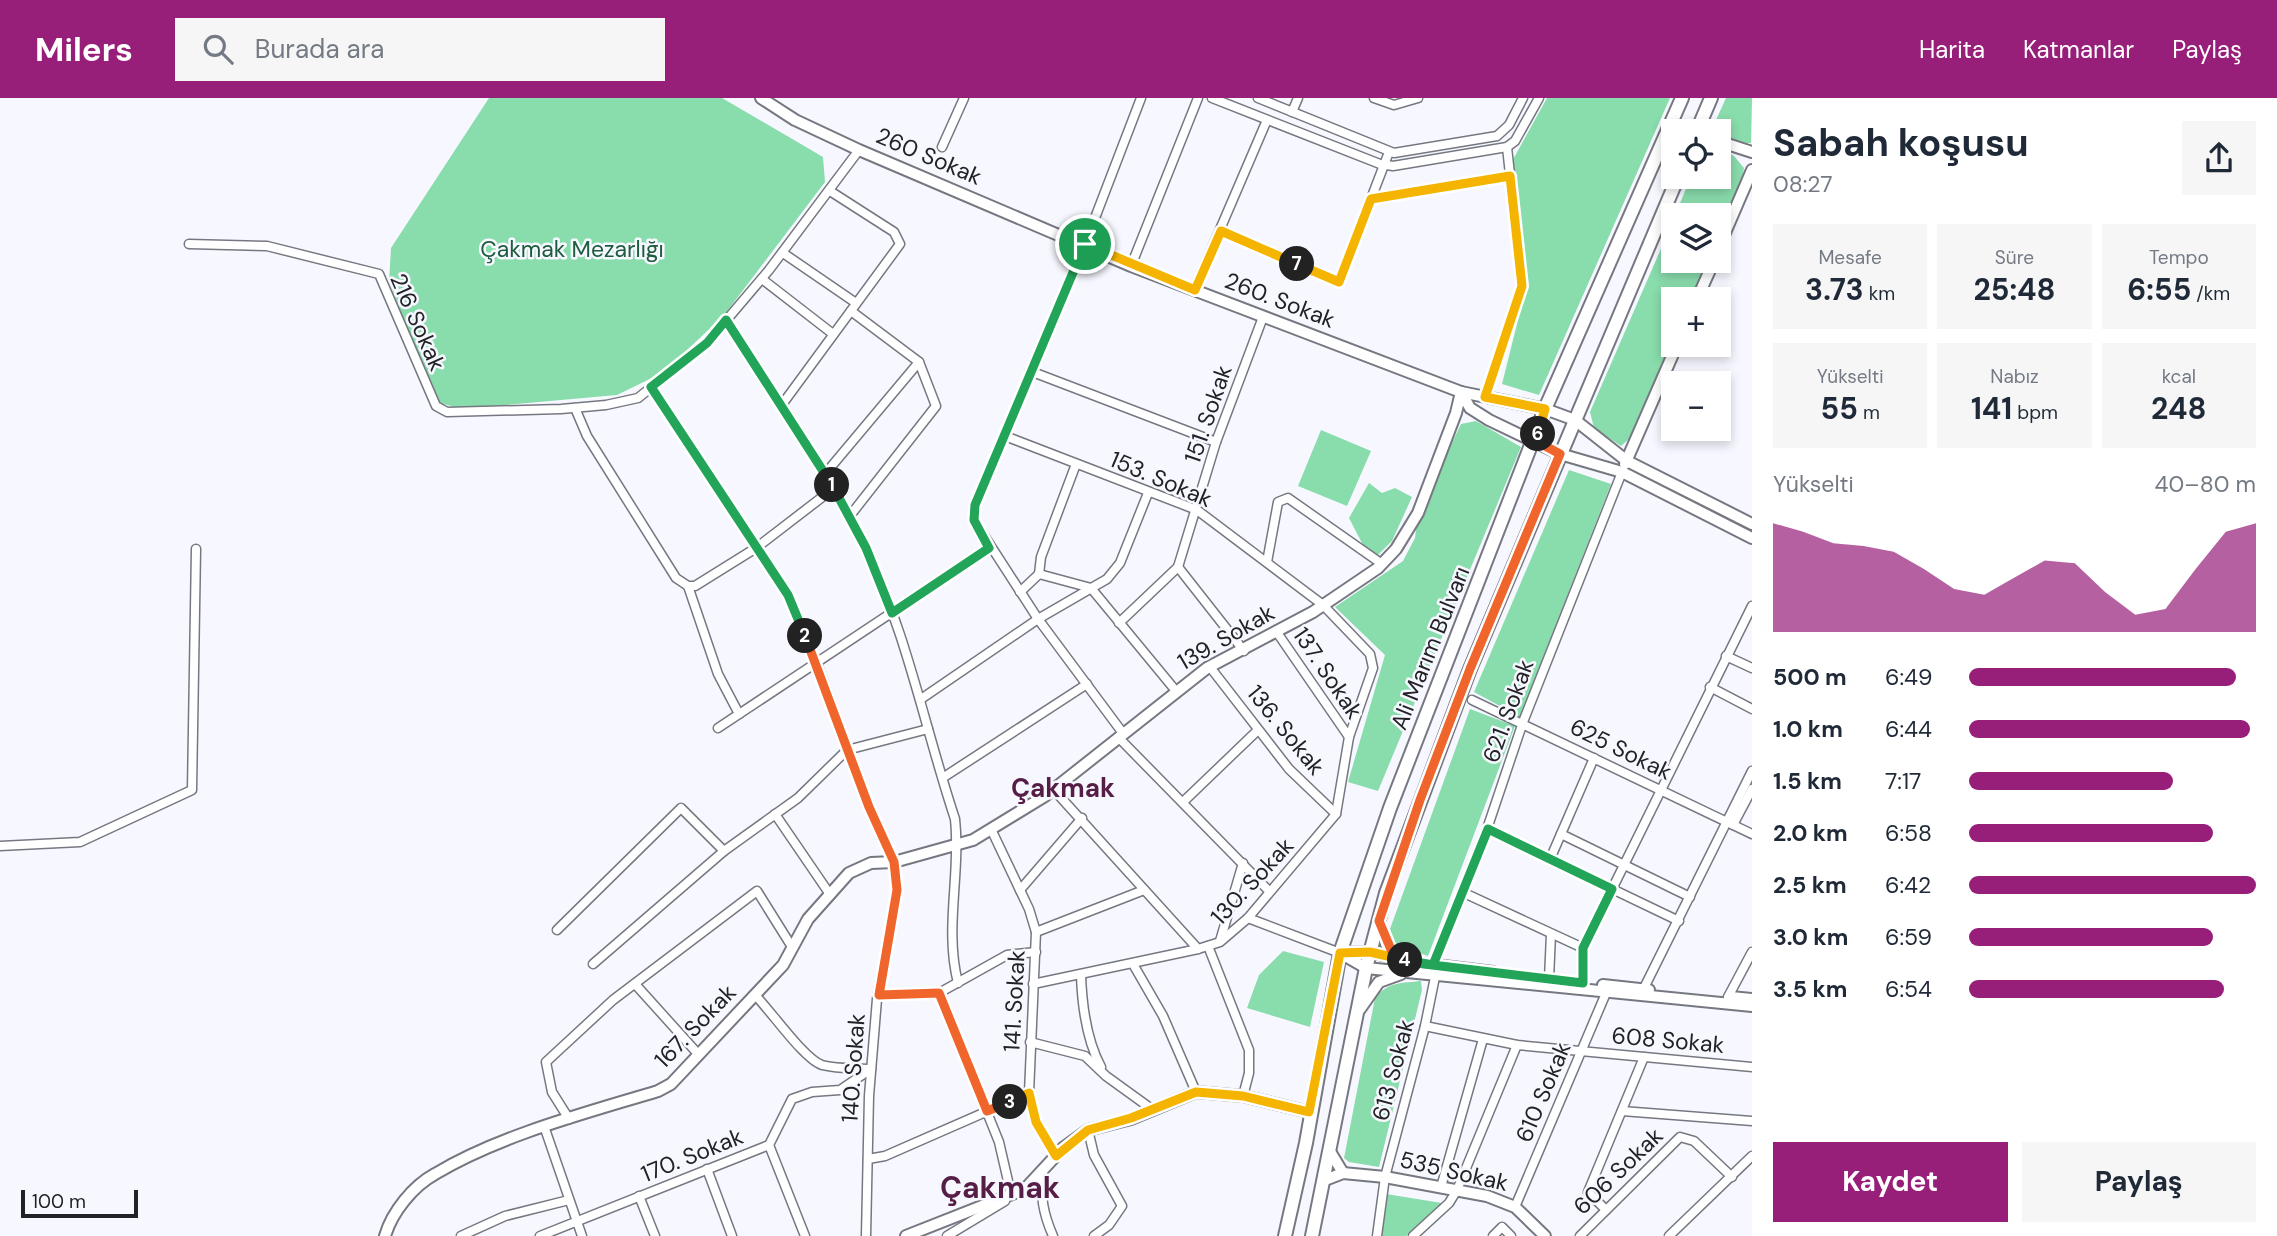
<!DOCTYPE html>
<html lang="tr">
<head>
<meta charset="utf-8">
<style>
	:root { --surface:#fff; --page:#f6f6f7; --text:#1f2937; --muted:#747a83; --accent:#971f7a }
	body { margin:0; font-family:"DM Sans",sans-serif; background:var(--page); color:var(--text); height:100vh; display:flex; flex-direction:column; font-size:26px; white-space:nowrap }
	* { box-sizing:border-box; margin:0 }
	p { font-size:23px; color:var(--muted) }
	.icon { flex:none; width:38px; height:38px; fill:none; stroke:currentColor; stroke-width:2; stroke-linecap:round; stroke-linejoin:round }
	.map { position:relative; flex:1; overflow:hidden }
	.drawer { display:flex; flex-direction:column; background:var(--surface); width:525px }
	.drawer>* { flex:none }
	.buttons { position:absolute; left:1661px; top:21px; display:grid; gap:14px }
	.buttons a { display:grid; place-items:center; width:70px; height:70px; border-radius:0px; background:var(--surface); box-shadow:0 4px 10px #0003; font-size:35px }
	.scale { position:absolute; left:21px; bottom:18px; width:117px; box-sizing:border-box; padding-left:7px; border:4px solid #222226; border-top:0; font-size:19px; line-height:24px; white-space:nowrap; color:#222226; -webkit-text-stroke:5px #f7f8ff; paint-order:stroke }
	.pin { position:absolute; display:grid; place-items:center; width:60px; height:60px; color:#fff; margin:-30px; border:4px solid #fff; border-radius:50%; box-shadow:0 2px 7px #0007 }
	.km { position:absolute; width:35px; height:35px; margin:-18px; border-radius:50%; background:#222; color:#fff; font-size:19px; line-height:35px; text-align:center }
	.round { display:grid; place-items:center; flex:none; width:74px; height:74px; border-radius:0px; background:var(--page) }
	.head { display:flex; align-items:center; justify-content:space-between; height:119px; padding:0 21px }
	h1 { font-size:38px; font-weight:700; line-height:52px }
	.metrics { display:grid; grid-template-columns:repeat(3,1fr); gap:10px; height:119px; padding:7px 21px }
	.metrics div { display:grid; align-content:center; border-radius:0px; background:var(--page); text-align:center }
	.metrics b { font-size:30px; font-weight:700 }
	.metrics small { font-size:19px; font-weight:400 }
	.metrics p { font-size:19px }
	.chart { height:196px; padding:14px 21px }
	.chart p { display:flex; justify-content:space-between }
	.chart svg { width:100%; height:126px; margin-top:7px; fill:var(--accent); opacity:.7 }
	.cta { display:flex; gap:14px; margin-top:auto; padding:14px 21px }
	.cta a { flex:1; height:80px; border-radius:0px; background:var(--accent); color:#fff; font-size:28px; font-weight:700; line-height:80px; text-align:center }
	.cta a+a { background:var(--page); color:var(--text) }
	ul { padding:0 21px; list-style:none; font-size:23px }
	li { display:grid; grid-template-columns:112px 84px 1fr; align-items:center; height:52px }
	li i { height:18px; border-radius:9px; background:var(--accent) }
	header { display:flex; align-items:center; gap:42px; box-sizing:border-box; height:98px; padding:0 35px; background:var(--accent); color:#fff }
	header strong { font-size:33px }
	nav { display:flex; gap:38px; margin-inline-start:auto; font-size:24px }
	.search { width:490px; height:63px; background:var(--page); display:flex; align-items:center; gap:18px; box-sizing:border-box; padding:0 24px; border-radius:0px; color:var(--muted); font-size:26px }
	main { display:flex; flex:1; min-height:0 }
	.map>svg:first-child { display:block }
</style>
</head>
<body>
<header>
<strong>Milers</strong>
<div class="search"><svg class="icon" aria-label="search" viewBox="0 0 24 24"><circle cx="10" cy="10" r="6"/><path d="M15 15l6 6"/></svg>Burada ara</div>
<nav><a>Harita</a><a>Katmanlar</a><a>Paylaş</a></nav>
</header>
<main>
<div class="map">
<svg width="1752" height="1138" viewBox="0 0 1752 1138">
	<rect width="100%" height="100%" fill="#f7f8ff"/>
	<g fill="#89dcac">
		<polygon points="489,0 722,0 823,59 825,84 725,216 664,274 617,297 460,311 438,304 389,185 391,150"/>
		<polygon points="1547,0 1670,0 1539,297 1502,286 1525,194 1511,65"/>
		<polygon points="1726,0 1752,0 1751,45 1739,45 1719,37 1718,33 1711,33"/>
		<polygon points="1719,50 1734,58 1744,70 1742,81 1719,136 1718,117 1675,117 1691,79 1718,79"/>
		<polygon points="1673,123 1673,163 1707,163 1690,201 1673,201 1673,240 1629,341 1621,348 1594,330 1590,314"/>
		<polygon points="1476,323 1521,349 1378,693 1348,684 1385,557 1335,509 1403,463 1415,440 1418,415 1461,326"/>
		<polygon points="1321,332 1371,353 1347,408 1298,388"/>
		<polygon points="1569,372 1611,386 1520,619 1474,594"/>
		<polygon points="1369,385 1382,395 1395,390 1412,399 1392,443 1376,459 1364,449 1349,420"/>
		<polygon points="1470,611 1515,628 1428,858 1394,846 1390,831"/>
		<polygon points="1283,853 1324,864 1310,929 1247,910 1259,877"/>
		<path d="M1421,883L1422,892L1379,1069L1349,1064L1344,1060L1375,900C1387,884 1403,885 1421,883Z"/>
		<polygon points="1386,1096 1442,1105 1406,1138 1379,1138"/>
	</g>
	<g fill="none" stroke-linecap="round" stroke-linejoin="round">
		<g stroke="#767881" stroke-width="11">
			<g id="street">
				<polyline points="1212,0 1380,66 1393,68 1507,49 1515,43 1539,0"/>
				<polyline points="1258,0 1394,55 1497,38 1509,27 1523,0"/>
				<polyline points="1374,0 1394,7 1418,0"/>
				<polyline points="1292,14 1298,0"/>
				<polyline points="942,49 964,0"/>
				<polyline points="1371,101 1510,78"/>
				<polyline points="1221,133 1339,184 1389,54"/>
				<polyline points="189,146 267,148 379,176 436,308 447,314 561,311 606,307 638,300 707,245 769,172 859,52"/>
				<polyline points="783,155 856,205"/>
				<polyline points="1131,168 1198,0"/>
				<polyline points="762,181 833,236"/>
				<polyline points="1194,192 1267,22"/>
				<path d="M726,222C774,297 826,369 865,449C907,535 925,631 955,721C961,776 944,830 958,885"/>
				<polyline points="1030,273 1216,344"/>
				<polyline points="651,289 788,497 817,566 869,709 894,764 897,792 877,901 869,998 866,1138"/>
				<polyline points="1484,299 1522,188 1507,49"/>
				<polyline points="781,308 900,146 894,134 830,93"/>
				<polyline points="575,310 587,338 676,480 688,488 695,488 756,450 834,390"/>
				<polyline points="1005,338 1197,412 1323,507 1370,556 1373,570 1349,639 1336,716 1248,820 1220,844 1198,851 1033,886"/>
				<polyline points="825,376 919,264"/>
				<polyline points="849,419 936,308 919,264 851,213"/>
				<polyline points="1267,464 1278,404 1288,400 1382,466"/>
				<polyline points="1178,469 1244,553"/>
				<polyline points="1039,476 1091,490"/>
				<polyline points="688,488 718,576 739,616"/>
				<polyline points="1091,490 1176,593"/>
				<polyline points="1020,494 1039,476 1041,459 1076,366"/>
				<polyline points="1119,525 1178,469 1216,344 1263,219"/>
				<polyline points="1276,533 1349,639"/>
				<polyline points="1726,558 1752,570"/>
				<polyline points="1210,569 1289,671 1336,716"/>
				<polyline points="1710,589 1752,611"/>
				<polyline points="921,601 1038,521 1107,481 1120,465 1148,395"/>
				<polyline points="1472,602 1752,736"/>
				<polyline points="718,630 989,450"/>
				<polyline points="1122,634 1038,521 974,422 975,407 1085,146 1141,0"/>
				<polyline points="1118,639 1269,793"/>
				<polyline points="944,679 1087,586"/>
				<polyline points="1054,692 1198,851"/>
				<polyline points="1183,704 1258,632"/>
				<polyline points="775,716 829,795"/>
				<polyline points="1733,727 1752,691"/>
				<polyline points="1487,731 1679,823"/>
				<polyline points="1561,736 1690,799"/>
				<polyline points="0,748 80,744 192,692 196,451"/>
				<polyline points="1551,759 1594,660"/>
				<polyline points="1020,792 1082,720"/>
				<polyline points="1462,794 1583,850"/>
				<polyline points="1248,820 1340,855"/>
				<polyline points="557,832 681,710 724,753"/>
				<polyline points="1036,834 1144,792"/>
				<polyline points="1220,843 1243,765"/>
				<polyline points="1208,848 1249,952 1249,975 1243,998"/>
				<polyline points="593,866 724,753 798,700 847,652 928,631"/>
				<polyline points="1133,866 1163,918 1196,994"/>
				<polyline points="1433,867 1487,731 1523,624 1622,374"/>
				<path d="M1081,877C1082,906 1087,943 1101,969"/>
				<polyline points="1549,881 1551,836"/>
				<polyline points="1583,885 1583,850 1752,508"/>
				<polyline points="635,886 699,957"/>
				<polyline points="1643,892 1752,673"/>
				<polyline points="939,895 999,1044 1011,1096"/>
				<path d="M755,897C771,913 804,961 822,967C837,971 856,970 871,971"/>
				<polyline points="879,897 939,895 1007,857 1036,854"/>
				<polyline points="1728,899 1752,854"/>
				<polyline points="1425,928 1517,947 1752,969"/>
				<polyline points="1030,944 1085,958 1106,978 1153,1012"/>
				<polyline points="1029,995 1036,1024 1056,1058"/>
				<polyline points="1622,1013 1752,1023"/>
				<polyline points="569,1021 552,994 546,964 613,902 757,793 792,849"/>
				<polyline points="544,1028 582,1138"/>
				<polyline points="1088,1032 1094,1057 1122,1108 1109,1127 1094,1138"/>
				<polyline points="769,1047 805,1138"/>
				<polyline points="868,1061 885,1058 1029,995 1036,834 1029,811 991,731"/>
				<polyline points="707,1071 732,1138"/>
				<path d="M1043,1073C1040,1098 1043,1115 1053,1138"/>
				<polyline points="1441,1089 1483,941"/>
				<polyline points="639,1098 655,1138"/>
				<polyline points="1515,1109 1606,895"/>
				<polyline points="1606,1112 1588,1094 1644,959"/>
				<polyline points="461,1138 505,1118 569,1102"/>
				<polyline points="540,1138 769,1047 792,1001 812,994 840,992 871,971"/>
				<polyline points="947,1138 1005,1103"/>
				<polyline points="1377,1138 1385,1079 1425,928 1436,874"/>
				<polyline points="1413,1138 1449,1105 1457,1092 1517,947"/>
				<polyline points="1493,1138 1502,1129 1511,1138"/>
				<polyline points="1580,1138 1680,1039 1694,1043 1732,1079"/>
				<polyline points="1669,1138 1752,1058"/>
			</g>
		</g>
		<g stroke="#767881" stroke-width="14">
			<g id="secondary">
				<polyline points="761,0 795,22 859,52 1131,168 1461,294 1545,311 1575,322 1627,363 1752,426"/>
				<polyline points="1718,43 1752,54"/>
				<polyline points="1718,151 1752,72"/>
				<polyline points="1697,201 1714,163"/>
				<polyline points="1461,294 1470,310 1489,322 1560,356 1622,374 1752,440"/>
				<polyline points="1625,366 1677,247"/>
				<polyline points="1379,823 1386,846 1402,860"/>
				<polyline points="1340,855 1366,870 1752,908"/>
				<polyline points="1343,855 1370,854 1411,864 1493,874"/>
				<polyline points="1603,887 1649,892"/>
				<polyline points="1731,899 1752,901"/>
				<polyline points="1360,911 1379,884 1401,876"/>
				<polyline points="1331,1055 1343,1075"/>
				<polyline points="1325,1082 1343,1075 1385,1079 1487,1098 1515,1109 1545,1138"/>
				<path d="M385,1138C392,1114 413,1088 435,1076C500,1037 586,1015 658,993L671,986L783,867L808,821L849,775L871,765L894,764L973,742L1045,698L1207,570L1313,514L1378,470L1396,451L1418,415L1456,315L1461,294"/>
				<polyline points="906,1138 1025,1091 1063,1050 1088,1032 1131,1021 1196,994 1243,998 1309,1014"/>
			</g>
		</g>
		<g stroke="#767881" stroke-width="16">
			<g id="primary">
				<polyline points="1697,33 1711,0"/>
				<polyline points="1285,1138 1306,1045 1340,855 1390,710 1545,311 1682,0"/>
				<polyline points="1312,1138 1366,870 1386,795 1470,571 1678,79"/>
			</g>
		</g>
		<use href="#street" stroke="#fff" stroke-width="8"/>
		<use href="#secondary" stroke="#fff" stroke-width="10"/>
		<use href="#primary" stroke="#fff" stroke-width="12"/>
	</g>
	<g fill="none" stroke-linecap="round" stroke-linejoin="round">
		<g stroke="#fff" stroke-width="14">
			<polyline id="split-1" points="832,387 866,450 892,515 989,450 974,422 975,407 1085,146"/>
		</g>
		<g stroke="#fff" stroke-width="14">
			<polyline id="split-2" points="805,538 788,497 651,289 707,245 726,222 832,387"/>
		</g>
		<g stroke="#fff" stroke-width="14">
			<polyline id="split-3" points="805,538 869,709 894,764 897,792 879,897 939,895 987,1013 1010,1004"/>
		</g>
		<g stroke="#fff" stroke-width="14">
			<polyline id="split-4" points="1010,1004 1029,995 1036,1024 1056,1058 1088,1032 1131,1020 1196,994 1243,998 1309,1014 1340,855 1370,854 1405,862"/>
		</g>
		<g stroke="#fff" stroke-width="14">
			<polyline id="split-5" points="1405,862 1433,867 1488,731 1612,791 1583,850 1583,885 1424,866 1409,863"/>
		</g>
		<g stroke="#fff" stroke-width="14">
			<polyline id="split-6" points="1409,863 1392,854 1379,823 1420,702 1470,571 1560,356 1536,343 1538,336"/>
		</g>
		<g stroke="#fff" stroke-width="14">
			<polyline id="split-7" points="1297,166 1339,184 1371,101 1510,78 1522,188 1485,299 1545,311 1538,336"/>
		</g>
		<g stroke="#fff" stroke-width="14">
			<polyline id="split-8" points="1085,146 1195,192 1221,133 1297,166"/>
		</g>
		<use href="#split-1" stroke="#22a559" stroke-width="9"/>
		<use href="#split-2" stroke="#22a559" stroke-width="9"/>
		<use href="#split-3" stroke="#f0652b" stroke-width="9"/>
		<use href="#split-4" stroke="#f5b400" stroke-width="9"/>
		<use href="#split-5" stroke="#22a559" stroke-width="9"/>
		<use href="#split-6" stroke="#f0652b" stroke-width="9"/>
		<use href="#split-7" stroke="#f5b400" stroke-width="9"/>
		<use href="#split-8" stroke="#f5b400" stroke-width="9"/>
	</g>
	<g text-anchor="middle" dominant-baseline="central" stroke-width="5" stroke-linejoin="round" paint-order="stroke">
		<g font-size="23" fill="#222226" stroke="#f7f8ff">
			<text transform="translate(929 58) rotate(23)">260 Sokak</text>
			<text transform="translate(1280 202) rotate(21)">260. Sokak</text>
			<text transform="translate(418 224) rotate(66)">216 Sokak</text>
			<text transform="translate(1208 316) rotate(-71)">151. Sokak</text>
			<text transform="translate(1161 381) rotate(23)">153. Sokak</text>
			<text transform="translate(1226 539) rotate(-30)">139. Sokak</text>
			<text transform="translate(1430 550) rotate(-68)">Ali Marım Bulvarı</text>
			<text transform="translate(1328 575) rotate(56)">137. Sokak</text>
			<text transform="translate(1508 613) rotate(-70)">621. Sokak</text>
			<text transform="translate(1286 632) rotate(51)">136. Sokak</text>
			<text transform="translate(1621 651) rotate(26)">625 Sokak</text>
			<text transform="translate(1252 783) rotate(-47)">130. Sokak</text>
			<text transform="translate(1014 903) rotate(-87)">141. Sokak</text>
			<text transform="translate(695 928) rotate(-46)">167. Sokak</text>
			<text transform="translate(1668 942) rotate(5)">608 Sokak</text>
			<text transform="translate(853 970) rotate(-86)">140. Sokak</text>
			<text transform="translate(1393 972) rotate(-75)">613 Sokak</text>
			<text transform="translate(1543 994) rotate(-67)">610 Sokak</text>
			<text transform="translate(692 1057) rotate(-22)">170. Sokak</text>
			<text transform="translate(1454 1073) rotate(13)">535 Sokak</text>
			<text transform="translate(1618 1073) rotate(-44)">606 Sokak</text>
		</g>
		<g font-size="23" fill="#1d5c3c" stroke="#f7f8ff">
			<text x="572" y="151">Çakmak Mezarlığı</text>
		</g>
		<g font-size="26" font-weight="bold" fill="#561d46" stroke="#f7f8ff">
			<text x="1063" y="690">Çakmak</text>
		</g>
		<g font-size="30" font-weight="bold" fill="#561d46" stroke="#f7f8ff">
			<text x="1000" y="1089">Çakmak</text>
		</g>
	</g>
</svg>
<div class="buttons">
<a><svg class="icon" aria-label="locate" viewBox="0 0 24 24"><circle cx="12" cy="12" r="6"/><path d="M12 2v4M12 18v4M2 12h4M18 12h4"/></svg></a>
<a><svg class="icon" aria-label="layers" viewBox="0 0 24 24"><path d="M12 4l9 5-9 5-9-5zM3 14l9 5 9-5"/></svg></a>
<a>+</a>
<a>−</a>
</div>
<div class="scale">100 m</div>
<div class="pin" style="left:1085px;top:146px;background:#1e9e55"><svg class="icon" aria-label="arrive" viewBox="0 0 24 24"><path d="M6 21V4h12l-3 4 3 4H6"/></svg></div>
<b class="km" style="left:832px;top:387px">1</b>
<b class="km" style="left:805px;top:538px">2</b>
<b class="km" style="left:1010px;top:1004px">3</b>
<b class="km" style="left:1405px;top:862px">4</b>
<b class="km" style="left:1538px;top:336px">6</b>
<b class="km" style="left:1297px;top:166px">7</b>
</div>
<section class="drawer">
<div class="head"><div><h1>Sabah koşusu</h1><p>08:27</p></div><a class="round"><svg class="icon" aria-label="share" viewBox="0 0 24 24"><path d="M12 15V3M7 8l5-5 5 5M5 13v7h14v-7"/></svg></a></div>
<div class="metrics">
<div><p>Mesafe</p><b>3.73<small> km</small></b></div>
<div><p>Süre</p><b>25:48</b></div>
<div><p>Tempo</p><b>6:55<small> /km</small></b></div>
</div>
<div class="metrics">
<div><p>Yükselti</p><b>55<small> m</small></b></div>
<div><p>Nabız</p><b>141<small> bpm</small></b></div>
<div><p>kcal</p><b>248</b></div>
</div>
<div class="chart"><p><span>Yükselti</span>40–80 m</p>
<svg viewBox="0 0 160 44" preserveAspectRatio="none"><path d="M0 44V6L10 9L20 13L30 14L40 16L50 22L60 29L70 31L80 25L90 19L100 20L110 30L120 38L130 36L140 22L150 9L160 6V44z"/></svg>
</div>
<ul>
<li><b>500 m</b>6:49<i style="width:93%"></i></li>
<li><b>1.0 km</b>6:44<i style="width:98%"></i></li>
<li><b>1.5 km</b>7:17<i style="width:71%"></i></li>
<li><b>2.0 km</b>6:58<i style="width:85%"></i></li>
<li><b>2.5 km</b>6:42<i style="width:100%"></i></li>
<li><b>3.0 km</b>6:59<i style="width:85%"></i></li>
<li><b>3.5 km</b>6:54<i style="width:89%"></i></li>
</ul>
<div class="cta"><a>Kaydet</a><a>Paylaş</a></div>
</section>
</main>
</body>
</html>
